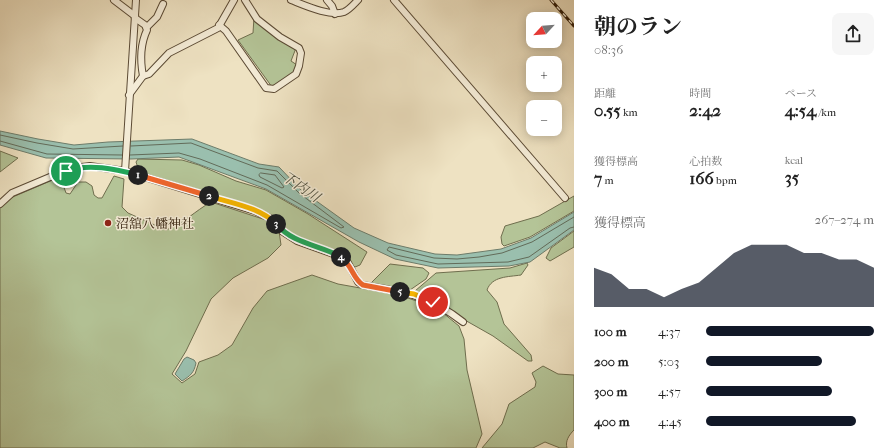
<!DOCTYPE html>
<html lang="ja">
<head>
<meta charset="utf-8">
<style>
	:root { --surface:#fff; --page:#f6f6f6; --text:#222; --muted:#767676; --accent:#111827 }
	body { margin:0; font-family:"IM FELL French Canon","Noto Serif JP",serif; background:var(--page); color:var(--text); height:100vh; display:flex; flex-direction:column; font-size:15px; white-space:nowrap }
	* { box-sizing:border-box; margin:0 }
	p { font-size:13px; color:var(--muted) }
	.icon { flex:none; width:22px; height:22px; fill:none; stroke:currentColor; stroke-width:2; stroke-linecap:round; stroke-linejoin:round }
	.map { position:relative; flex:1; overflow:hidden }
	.drawer { display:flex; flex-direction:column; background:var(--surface); width:320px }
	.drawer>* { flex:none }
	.needle { width:26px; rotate:244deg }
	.tools { position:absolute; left:526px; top:12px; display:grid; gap:8px }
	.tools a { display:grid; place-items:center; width:36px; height:36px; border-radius:8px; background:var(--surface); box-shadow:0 2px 10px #0003; font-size:20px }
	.pin { position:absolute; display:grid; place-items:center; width:34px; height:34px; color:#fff; margin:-17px; border:2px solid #fff; border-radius:50%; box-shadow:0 1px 4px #0007 }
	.km { position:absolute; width:20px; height:20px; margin:-10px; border-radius:50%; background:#222; color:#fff; font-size:11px; line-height:20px; text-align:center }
	.round { display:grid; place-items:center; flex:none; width:42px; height:42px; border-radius:8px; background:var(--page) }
	.summary { display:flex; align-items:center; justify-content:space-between; height:68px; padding:0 20px }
	h1 { font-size:22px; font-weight:700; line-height:30px }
	.metrics { display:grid; grid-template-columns:repeat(3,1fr); gap:6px; height:68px; padding:4px 20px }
	.metrics div { display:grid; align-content:center }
	.metrics b { font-size:17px; font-weight:700 }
	.metrics small { font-size:11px; font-weight:400 }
	.metrics p { font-size:11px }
	.chart { height:112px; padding:8px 20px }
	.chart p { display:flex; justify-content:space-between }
	.chart svg { width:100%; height:72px; margin-top:4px; fill:var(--accent); opacity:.7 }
	ul { padding:0 20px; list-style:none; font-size:13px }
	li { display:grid; grid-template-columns:64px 48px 1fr; align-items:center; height:30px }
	li i { height:10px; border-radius:5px; background:var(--accent) }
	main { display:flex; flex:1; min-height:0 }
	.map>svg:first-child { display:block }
</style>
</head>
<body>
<main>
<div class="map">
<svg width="574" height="448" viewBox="0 0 574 448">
	<rect width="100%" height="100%" fill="#eee2c2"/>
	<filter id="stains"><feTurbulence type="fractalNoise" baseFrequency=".005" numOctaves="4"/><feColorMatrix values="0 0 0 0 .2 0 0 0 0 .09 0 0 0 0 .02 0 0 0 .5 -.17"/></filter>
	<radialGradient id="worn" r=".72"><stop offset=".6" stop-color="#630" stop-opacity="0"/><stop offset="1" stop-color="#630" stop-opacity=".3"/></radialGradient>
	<g fill="#b4c497" stroke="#6f6e4e">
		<polygon points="254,17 296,48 291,61 297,65 293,73 272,87 238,40 253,33"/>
		<polygon points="0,151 18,158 0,172"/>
		<path d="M138,159L182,160L199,165L236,181L266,190L308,214L367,252L360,265L355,267L351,264C321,250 294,240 271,216L140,174L136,162Z"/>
		<path d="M114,176L124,179L122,207L128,213L166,230C183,224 195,211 211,202L269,221L279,231L281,245L268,258L233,278L211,299L186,351L172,374L182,383L195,374L199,362L218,355L232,345L253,308L267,291L312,275L338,284L399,295L437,308L459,326L464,339L467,370L482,434L476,448H0V207L8,199L55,179H61L66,193L70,194L78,182H86L92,186L94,195L98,198H102Z"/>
		<polygon points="574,196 574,211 530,237 504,246 502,244 501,237 505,226 539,216"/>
		<polygon points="574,231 574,247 550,261 546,258 551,248"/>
		<path d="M527,263L528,265L521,275C508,277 492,276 487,290L497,302L504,324L531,355L532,361H528L493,336L463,319L438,301L415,291L436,273L510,268Z"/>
		<polygon points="390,264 423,268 429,273 426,279 410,290 371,283"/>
		<path d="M543,366L558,374L574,375V430C569,435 565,441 567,448H560L545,442L533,448H482L502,424L509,404L535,387L536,382L532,373Z"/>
	</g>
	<g fill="#9abfae" stroke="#6d7c6a">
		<polygon points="0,131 38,139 74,145 108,142 192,139 259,164 279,167 301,190 354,228 388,243 435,254 457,255 501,249 531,238 574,212 574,230 530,262 509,266 438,268 395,259 359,242 266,189 179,157 131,159 46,158 0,145"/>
		<path d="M187,357L194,360L196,363C194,373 190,376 182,381L175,374L184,359Z"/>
	</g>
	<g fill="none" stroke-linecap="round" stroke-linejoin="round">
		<g stroke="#626b59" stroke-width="1">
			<polyline points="0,135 37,143 73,149 123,146"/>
			<polyline points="0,141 47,154 122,155"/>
			<polyline points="130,155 179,153 200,159 267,185 341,228 344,227 299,193 277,171 258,168 191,143 131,146"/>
			<polygon points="261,173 275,175 284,187 282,188 260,177 259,175"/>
			<polyline points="574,217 532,242 502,253 479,257 457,259 434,258 389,247 387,250 396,255 438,264 508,262 529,257 570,228 574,227"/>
		</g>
		<g stroke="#5b4a34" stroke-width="8">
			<g id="minor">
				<polyline points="114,0 135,16"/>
				<path d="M291,0C304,5 330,17 344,12C349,10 354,4 358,0"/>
				<polyline points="327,0 332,6 335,14"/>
				<polyline points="394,0 565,198"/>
				<path d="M135,18L145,25L147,30C140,45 140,60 143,76"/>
				<polyline points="219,25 226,31 266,88 274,89 296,74 299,66 301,53 299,48 280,37 257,19 245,0"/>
				<polyline points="147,27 157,17 163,4"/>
				<polyline points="129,95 143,76 149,74 169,53 218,28 234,0"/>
				<polyline points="125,171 136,0"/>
				<path d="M0,204L12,193L50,177L74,168L90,166L125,171L255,211L270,218L283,232L297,241L339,256L347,261L358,282L363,285C404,292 429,295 463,322"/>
			</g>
		</g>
		<use href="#minor" stroke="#f4ecd7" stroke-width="6"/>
		<g stroke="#2a1704" stroke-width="3">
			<polyline id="rail" points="551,0 574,26"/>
		</g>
		<use href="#rail" stroke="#f4ecd7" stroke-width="1.5" stroke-dasharray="4.5" stroke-linecap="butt"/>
	</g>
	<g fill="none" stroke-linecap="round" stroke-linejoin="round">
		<g stroke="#fff" stroke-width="8">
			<path id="split-1" d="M66,171C89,163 115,169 138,175"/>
		</g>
		<g stroke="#fff" stroke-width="8">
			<polyline id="split-2" points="138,175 209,196"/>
		</g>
		<g stroke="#fff" stroke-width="8">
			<path id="split-3" d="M209,196C230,203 260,207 276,224"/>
		</g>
		<g stroke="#fff" stroke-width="8">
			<path id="split-4" d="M276,224C295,245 318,244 341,257"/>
		</g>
		<g stroke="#fff" stroke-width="8">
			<path id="split-5" d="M341,257C352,265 353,279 363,285L400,292"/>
		</g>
		<g stroke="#fff" stroke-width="8">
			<polyline id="split-6" points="400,292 414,294 433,302"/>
		</g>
		<use href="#split-1" stroke="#22a559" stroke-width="5"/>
		<use href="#split-2" stroke="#f0652b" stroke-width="5"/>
		<use href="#split-3" stroke="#f5b400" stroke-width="5"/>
		<use href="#split-4" stroke="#22a559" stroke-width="5"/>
		<use href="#split-5" stroke="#f0652b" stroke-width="5"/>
		<use href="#split-6" stroke="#f5b400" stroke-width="5"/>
	</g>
	<circle fill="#8f2418" stroke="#f4ecd7" stroke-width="1.5" cx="108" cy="223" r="4"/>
	<g text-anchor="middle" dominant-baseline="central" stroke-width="3" stroke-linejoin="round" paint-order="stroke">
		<g font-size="13" fill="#2a1704" stroke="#f4ecd7" text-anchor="start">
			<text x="116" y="223">沼舘八幡神社</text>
		</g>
		<g font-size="14" font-style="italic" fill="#515240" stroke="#f4ecd7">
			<text transform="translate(301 187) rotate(34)">下内川</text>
		</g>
	</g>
	<rect width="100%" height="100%" filter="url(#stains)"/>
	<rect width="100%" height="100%" fill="url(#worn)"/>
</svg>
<div class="tools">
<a><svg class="needle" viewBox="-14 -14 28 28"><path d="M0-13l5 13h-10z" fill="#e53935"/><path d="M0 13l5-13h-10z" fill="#767676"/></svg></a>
<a>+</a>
<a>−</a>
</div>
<div class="pin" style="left:66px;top:171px;background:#1e9e55"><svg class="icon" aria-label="arrive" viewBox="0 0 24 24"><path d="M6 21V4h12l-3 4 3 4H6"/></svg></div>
<div class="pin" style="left:433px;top:302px;background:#d93025"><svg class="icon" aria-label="check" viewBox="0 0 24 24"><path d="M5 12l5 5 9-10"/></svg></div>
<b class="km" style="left:138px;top:175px">1</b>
<b class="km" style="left:209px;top:196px">2</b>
<b class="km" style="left:276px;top:224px">3</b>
<b class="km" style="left:341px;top:257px">4</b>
<b class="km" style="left:400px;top:292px">5</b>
</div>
<section class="drawer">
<div class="summary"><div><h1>朝のラン</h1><p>08:36</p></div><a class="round"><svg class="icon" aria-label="share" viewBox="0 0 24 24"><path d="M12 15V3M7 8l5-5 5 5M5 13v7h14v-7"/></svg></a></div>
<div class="metrics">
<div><p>距離</p><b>0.55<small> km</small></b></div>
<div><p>時間</p><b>2:42</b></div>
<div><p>ペース</p><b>4:54<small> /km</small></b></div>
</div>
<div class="metrics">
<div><p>獲得標高</p><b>7<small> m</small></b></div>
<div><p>心拍数</p><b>166<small> bpm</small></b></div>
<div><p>kcal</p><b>35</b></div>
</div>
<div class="chart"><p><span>獲得標高</span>267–274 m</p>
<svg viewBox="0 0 160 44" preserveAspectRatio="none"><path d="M0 44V20L10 24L20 33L30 33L40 38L50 33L60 29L70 20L80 11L90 6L100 6L110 6L120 11L130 11L140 15L150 15L160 20V44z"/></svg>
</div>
<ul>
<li><b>100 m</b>4:37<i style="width:100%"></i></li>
<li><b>200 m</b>5:03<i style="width:69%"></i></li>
<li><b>300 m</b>4:57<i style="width:75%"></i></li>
<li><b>400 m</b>4:45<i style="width:89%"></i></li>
</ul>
</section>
</main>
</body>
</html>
